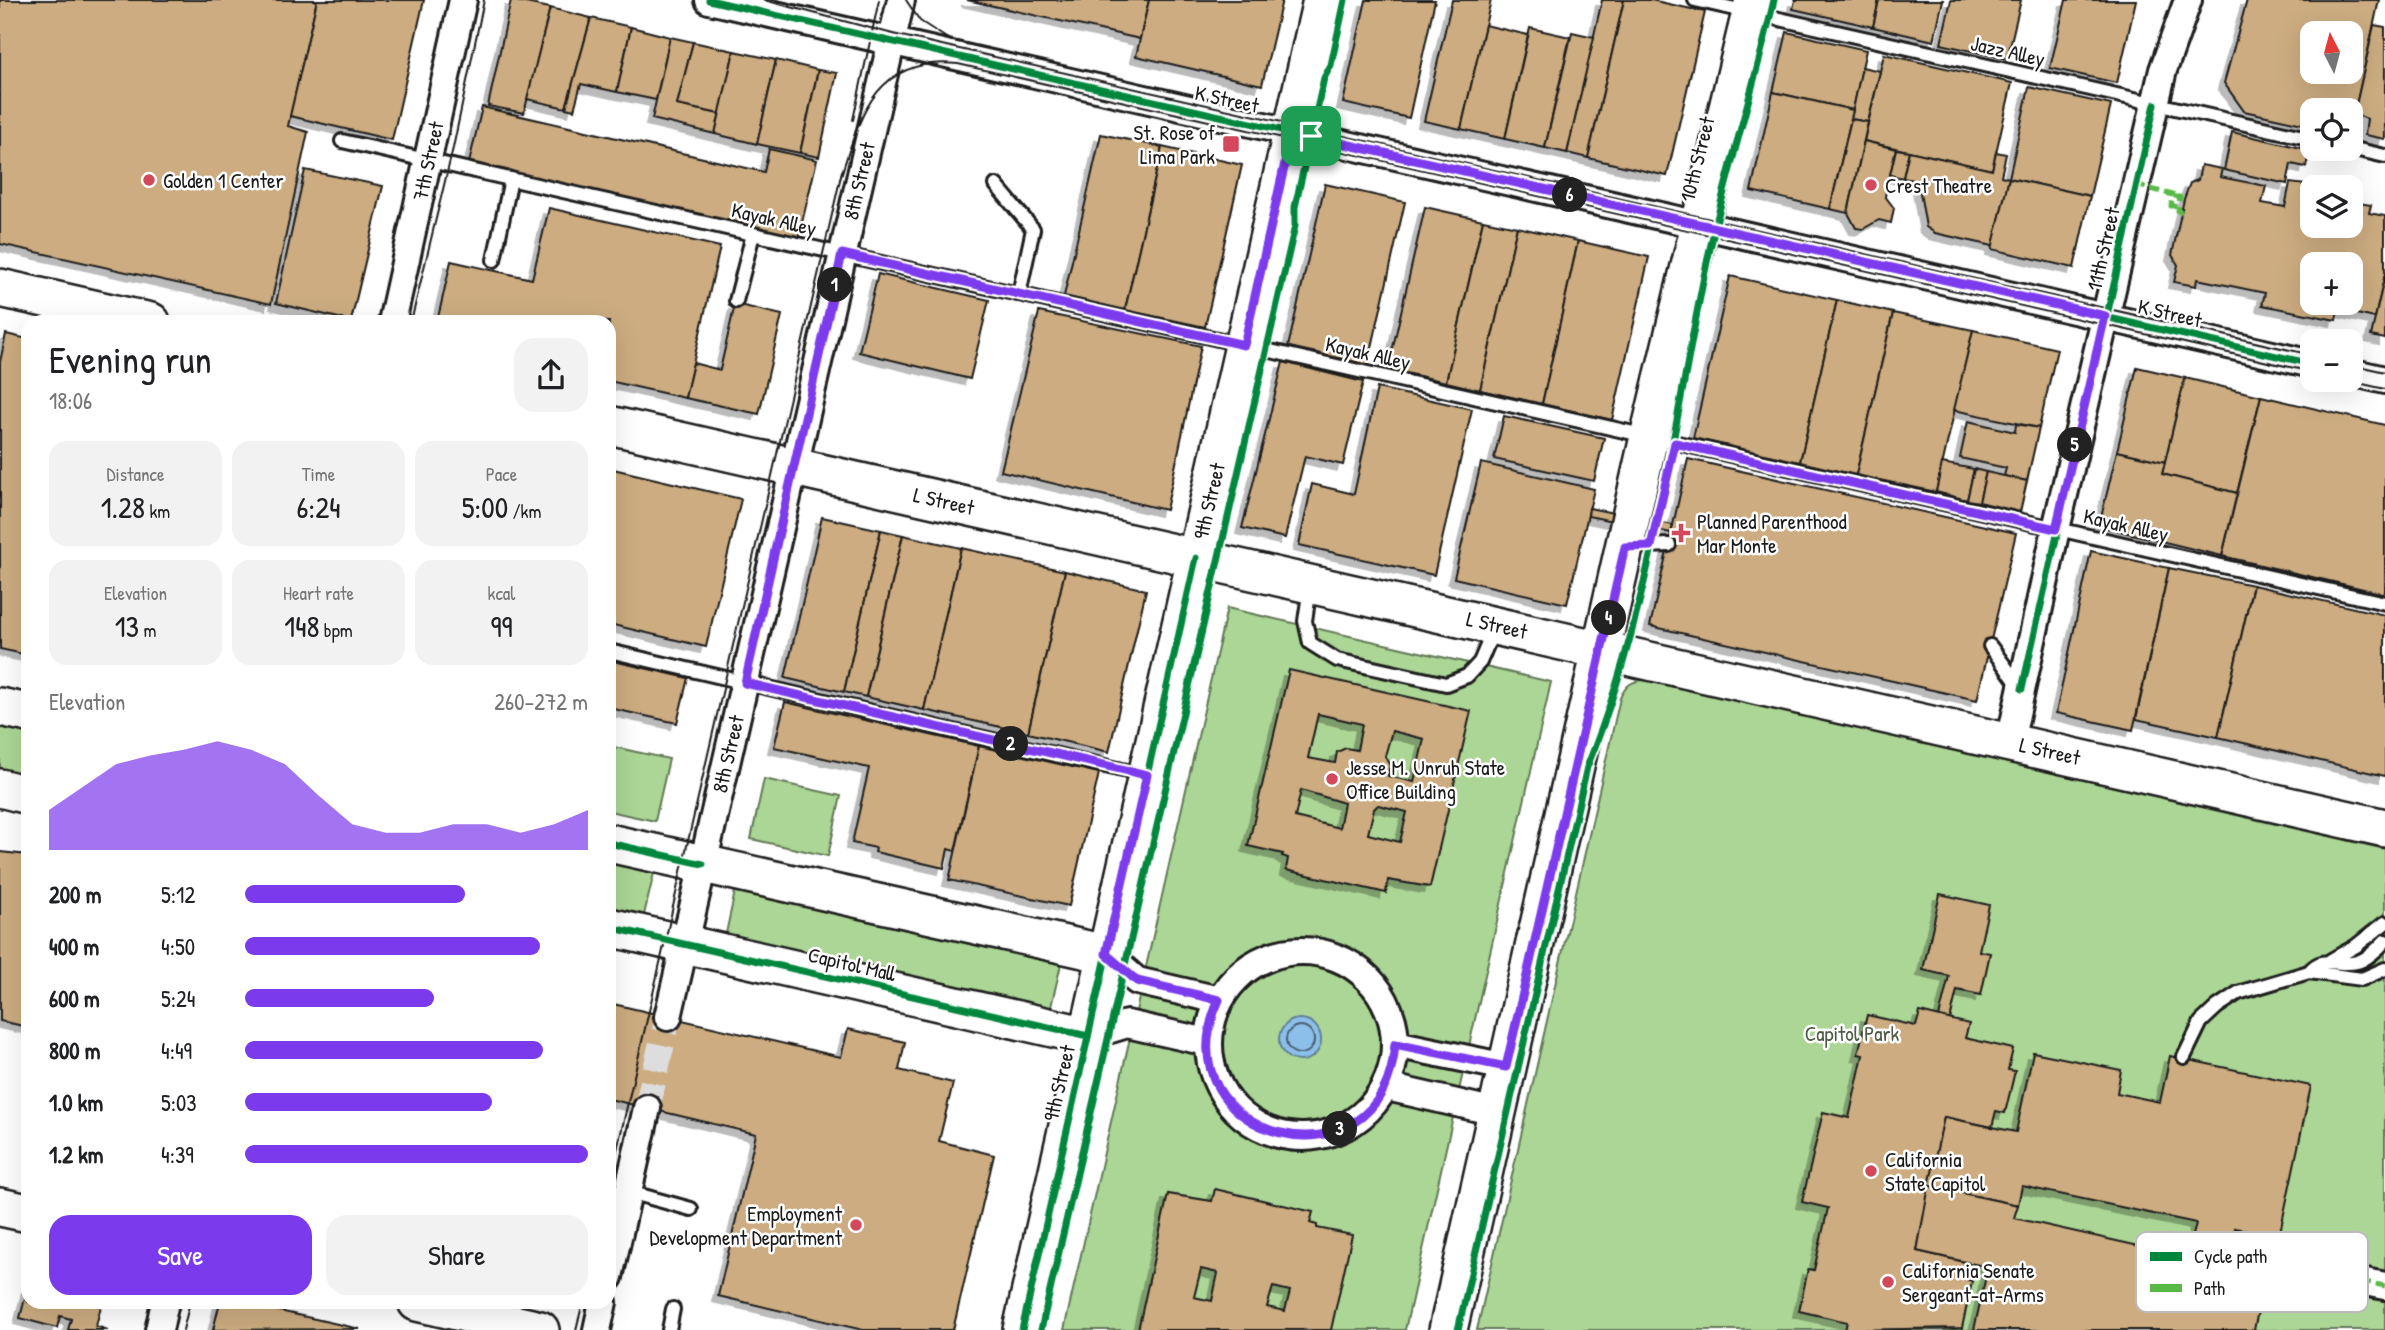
<!DOCTYPE html>
<html lang="en">
<head>
<meta charset="utf-8">
<style>
	:root { --surface:#fff; --page:#f2f2f2; --text:#202124; --muted:#757577; --accent:#7c3aed }
	body { margin:0; font-family:"Patrick Hand",sans-serif; background:var(--page); color:var(--text); height:100vh; display:flex; flex-direction:column; font-size:26px; white-space:nowrap }
	* { box-sizing:border-box; margin:0 }
	p { font-size:23px; color:var(--muted) }
	.icon { flex:none; width:38px; height:38px; fill:none; stroke:currentColor; stroke-width:2; stroke-linecap:round; stroke-linejoin:round }
	.map { position:relative; flex:1; overflow:hidden }
	.drawer { position:absolute; left:21px; top:315px; width:595px; height:994px; display:flex; flex-direction:column; background:var(--surface); border-radius:21px; box-shadow:0 7px 28px #0002 }
	.drawer>* { flex:none }
	.needle { width:46px; rotate:354deg }
	.fabs { position:absolute; left:2300px; top:21px; display:grid; gap:14px }
	.fabs a { display:grid; place-items:center; width:63px; height:63px; border-radius:14px; background:var(--surface); box-shadow:0 7px 28px #0002; font-size:35px }
	.pin { position:absolute; display:grid; place-items:center; width:60px; height:60px; color:#fff; margin:-30px; border-radius:14px; box-shadow:0 4px 10px #0006 }
	.km { position:absolute; width:35px; height:35px; margin:-18px; border-radius:50%; background:#222; color:#fff; font-size:19px; line-height:35px; text-align:center }
	.round { display:grid; place-items:center; flex:none; width:74px; height:74px; border-radius:21px; background:var(--page) }
	.overview { display:flex; align-items:center; justify-content:space-between; height:119px; padding:0 28px }
	h1 { font-size:38px; font-weight:600; line-height:52px }
	.stats { display:grid; grid-template-columns:repeat(3,1fr); gap:10px; height:119px; padding:7px 28px }
	.stats div { display:grid; align-content:center; border-radius:18px; background:var(--page); text-align:center }
	.stats b { font-size:30px; font-weight:600 }
	.stats small { font-size:19px; font-weight:400 }
	.stats p { font-size:19px }
	.chart { height:196px; padding:14px 28px }
	.chart p { display:flex; justify-content:space-between }
	.chart svg { width:100%; height:126px; margin-top:7px; fill:var(--accent); opacity:.7 }
	.action { display:flex; gap:14px; margin-top:auto; padding:14px 28px }
	.action a { flex:1; height:80px; border-radius:21px; background:var(--accent); color:#fff; font-size:28px; font-weight:600; line-height:80px; text-align:center }
	.action a+a { background:var(--page); color:var(--text) }
	ul { padding:0 28px; list-style:none; font-size:23px }
	li { display:grid; grid-template-columns:112px 84px 1fr; align-items:center; height:52px }
	li i { height:18px; border-radius:9px; background:var(--accent) }
	.map>svg:first-child { display:block }
</style>
</head>
<body>
<div class="map">
<svg width="2385" height="1330" viewBox="0 0 2385 1330">
	<defs>
		<filter id="shadow"><feDropShadow dx="-6" dy="6" stdDeviation="0" flood-color="#0004"/></filter>
	</defs>
	<rect width="100%" height="100%" fill="#fff"/>
	<filter id="ink" filterUnits="userSpaceOnUse"><feTurbulence type="fractalNoise" baseFrequency=".0143" numOctaves="2"/><feDisplacementMap in="SourceGraphic" scale="14" xChannelSelector="R" yChannelSelector="G"/><feConvolveMatrix kernelMatrix="1 2 1 2 8 2 1 2 1" color-interpolation-filters="sRGB"/></filter>
	<g filter="url(#ink)">
		<g fill="#abd695" stroke="#647958" stroke-width="2">
			<polygon points="1227,608 1551,682 1405,1330 1064,1330"/>
			<path d="M1645,680L2385,849V1330H1477L1620,698C1626,685 1631,681 1645,680Z"/>
			<polygon points="0,720 28,726 28,780 0,773"/>
			<polygon points="609,746 669,759 655,821 609,811"/>
			<polygon points="764,779 841,796 828,856 751,839"/>
			<polygon points="609,858 655,869 643,919 609,911"/>
			<polygon points="736,887 1062,960 1050,1011 725,938"/>
		</g>
		<circle fill="#8cbfe9" stroke="#5f7e97" stroke-width="2" cx="1300" cy="1040" r="21"/>
		<g fill="none" stroke-linecap="round" stroke-linejoin="round">
			<circle stroke="#495d6e" stroke-width="2" cx="1300" cy="1040" r="14"/>
		</g>
		<g fill="#ccac80" stroke="#1c1c1c" stroke-width="2" fill-rule="evenodd" filter="url(#shadow)">
			<polygon points="0,0 317,0 288,126 308,132 271,304 0,244"/>
			<polygon points="317,0 424,0 392,140 290,116"/>
			<polygon points="511,0 550,8 524,113 488,106"/>
			<polygon points="967,0 1149,0 1140,39"/>
			<polygon points="1149,0 1282,0 1262,85 1136,56"/>
			<polygon points="1366,0 1435,0 1409,118 1343,103"/>
			<polygon points="1452,0 1491,0 1461,129 1424,121"/>
			<polygon points="1602,0 1624,0 1588,158 1567,153"/>
			<polygon points="1624,0 1651,0 1705,12 1667,176 1588,158"/>
			<polygon points="1795,0 1879,0 1873,27 1793,9"/>
			<polygon points="1879,0 1943,0 1934,41 1873,27"/>
			<polygon points="1951,0 2021,0 2007,59 1941,44"/>
			<polygon points="2066,0 2136,0 2117,83 2050,68"/>
			<path d="M2247,0H2379L2350,134V110H2312V126L2244,111L2224,83ZM2312,33H2350V72H2312Z"/>
			<polygon points="550,8 591,18 566,108 527,99"/>
			<polygon points="591,18 631,27 617,92 581,84 574,110 566,108"/>
			<polygon points="1485,25 1528,35 1505,139 1461,129"/>
			<polygon points="2374,25 2385,27 2385,139 2365,135 2367,119 2354,114"/>
			<polygon points="631,27 670,37 656,100 617,92"/>
			<polygon points="1530,28 1570,37 1545,148 1505,139"/>
			<polygon points="1572,32 1594,37 1567,153 1545,148"/>
			<polygon points="1787,32 1866,50 1853,110 1773,92"/>
			<polygon points="670,37 693,42 677,105 720,114 715,134 652,119"/>
			<polygon points="693,42 734,51 720,114 677,105"/>
			<polygon points="734,51 776,60 757,144 715,134"/>
			<polygon points="1884,54 2012,83 1992,170 1864,141"/>
			<polygon points="776,60 818,70 800,153 757,144"/>
			<polygon points="1862,67 1880,71 1868,122 1851,119"/>
			<polygon points="818,70 837,73 819,157 800,153"/>
			<polygon points="2029,87 2111,105 2090,196 2009,178"/>
			<polygon points="1773,92 1853,110 1830,209 1751,191"/>
			<polygon points="482,107 764,172 769,149 817,160 798,239 469,163"/>
			<polygon points="1851,119 1868,122 1848,213 1830,209"/>
			<polygon points="2232,132 2310,150 2306,167 2291,164 2287,184 2224,170"/>
			<polygon points="1101,134 1162,147 1125,310 1064,296"/>
			<polygon points="1864,141 1896,149 1885,196 1894,208 1891,223 1879,220 1863,229 1856,228 1848,213"/>
			<polygon points="1162,147 1242,165 1205,327 1125,310"/>
			<polygon points="1896,149 1909,151 1903,178 1890,175"/>
			<polygon points="1909,151 1992,170 1996,152 2006,154 2001,176 2009,178 1993,246 1935,233 1926,227 1918,181 1903,178"/>
			<path d="M2201,165L2222,169L2220,177L2266,186L2262,203L2285,207L2290,183L2323,187H2312V226H2350V196L2360,198L2359,203L2371,205L2369,213L2385,216V274L2375,318L2338,310L2336,320L2262,305L2265,293L2197,279L2196,286L2174,282L2178,265L2172,255L2184,199L2190,183L2198,180ZM2312,264H2350V303H2312Z"/>
			<polygon points="305,170 383,186 351,321 276,303"/>
			<polygon points="2009,178 2090,196 2074,268 1992,249"/>
			<polygon points="1325,184 1405,202 1368,365 1288,347"/>
			<polygon points="1425,207 1483,220 1446,382 1388,369"/>
			<polygon points="549,208 720,247 685,398 609,381 609,322 437,322 451,261 532,279"/>
			<polygon points="1483,220 1517,227 1480,390 1446,382"/>
			<polygon points="1517,227 1578,241 1542,404 1480,390"/>
			<polygon points="1578,241 1649,257 1612,420 1542,404"/>
			<polygon points="878,274 989,300 970,379 859,352"/>
			<polygon points="2385,274 2385,339 2371,336"/>
			<polygon points="1730,276 1837,300 1800,462 1693,438"/>
			<polygon points="1837,300 1893,313 1856,475 1800,462"/>
			<polygon points="735,304 782,315 759,414 685,398 693,363 720,370"/>
			<polygon points="1039,312 1201,346 1166,510 1001,471"/>
			<polygon points="1893,313 1973,330 1936,492 1856,475"/>
			<polygon points="1973,330 2057,349 2039,428 1954,410"/>
			<polygon points="6,334 28,339 28,655 0,649 0,362"/>
			<polygon points="1283,362 1363,382 1343,465 1305,456 1285,538 1242,528"/>
			<polygon points="2137,367 2185,378 2165,462 2117,451"/>
			<polygon points="2185,378 2261,396 2237,493 2162,474"/>
			<polygon points="1377,388 1472,409 1434,575 1299,545 1312,484 1354,494"/>
			<polygon points="2261,396 2385,425 2385,594 2222,556"/>
			<polygon points="1504,416 1604,438 1594,481 1494,459"/>
			<polygon points="1968,421 2015,432 2016,424 2039,428 2027,481 2004,476 2006,468 1960,458"/>
			<polygon points="2117,451 2165,462 2162,474 2237,493 2222,556 2099,526"/>
			<polygon points="1688,459 2016,533 1977,700 1650,626"/>
			<polygon points="1481,463 1594,489 1567,604 1454,578"/>
			<polygon points="1942,463 1974,469 1967,500 1936,492"/>
			<polygon points="609,468 741,499 706,647 609,624"/>
			<polygon points="1974,469 1986,472 1979,502 1967,500"/>
			<polygon points="1986,472 2027,481 2020,512 1979,502"/>
			<polygon points="1589,508 1673,525 1671,533 1588,516"/>
			<polygon points="822,517 881,530 844,692 785,678"/>
			<polygon points="881,530 903,535 866,697 844,692"/>
			<polygon points="903,535 961,548 924,710 866,697"/>
			<polygon points="961,548 1065,571 1028,733 924,710"/>
			<polygon points="2091,551 2169,568 2133,730 2056,713"/>
			<polygon points="2169,568 2253,585 2218,737 2136,719"/>
			<polygon points="1065,571 1146,590 1109,752 1028,733"/>
			<polygon points="2253,585 2385,615 2385,776 2218,737"/>
			<polygon points="609,660 688,678 677,723 609,708"/>
			<path d="M1289,670L1471,711L1430,887L1388,880L1386,893L1286,870L1288,858L1282,856L1283,854L1248,846ZM1318,714L1362,724L1357,750L1346,748L1337,752L1335,763L1308,758ZM1392,731L1424,739L1414,782L1388,776L1390,764L1385,756ZM1301,790L1344,803L1339,828L1295,817ZM1378,805L1407,812L1400,842L1368,834L1374,809Z"/>
			<polygon points="785,702 979,746 955,851 948,849 944,868 875,852 876,848 852,843 869,768 774,747"/>
			<polygon points="979,746 1099,773 1069,906 949,880"/>
			<polygon points="0,852 28,855 28,1027 0,1021"/>
			<polygon points="1940,894 1989,905 1979,951 1990,953 1981,995 1957,990 1950,1020 1939,1017 1949,976 1923,970"/>
			<polygon points="609,1003 841,1057 848,1029 905,1042 899,1070 953,1083 939,1141 994,1155 953,1330 863,1330 718,1296 756,1134 609,1099"/>
			<polygon points="1920,1012 1969,1024 1965,1038 2013,1049 2008,1070 2015,1071 2005,1113 1996,1111 1992,1127 1944,1117 1917,1251 1965,1262 1962,1278 1972,1281 1962,1328 1845,1330 1847,1322 1799,1311 1808,1269 1814,1270 1828,1208 1802,1202 1823,1112 1849,1118 1863,1055 1858,1054 1867,1015 1916,1026"/>
			<polygon points="2033,1052 2121,1070 2117,1093 2160,1102 2170,1056 2311,1086 2279,1237 2235,1228 2230,1253 2191,1244 2196,1223 2022,1186 2018,1205 1929,1186 1944,1117 2016,1132"/>
			<polygon points="1929,1186 2018,1205 2014,1218 2188,1257 2191,1244 2230,1253 2223,1289 2261,1297 2254,1330 1974,1330 1988,1267 1917,1251"/>
			<path d="M1215,1189L1313,1212L1310,1223L1317,1225V1228L1352,1235L1331,1330H1138L1168,1194L1212,1201ZM1201,1269L1218,1273L1212,1301L1194,1297ZM1273,1287L1290,1291L1285,1311L1267,1307Z"/>
			<polygon points="28,1286 28,1302 102,1302 96,1326 108,1330 68,1330 71,1319 60,1316 57,1328 20,1318"/>
			<polygon points="220,1302 239,1302 360,1329 213,1330"/>
		</g>
		<g fill="none" stroke-linecap="round" stroke-linejoin="round">
			<polyline stroke="#ddd" stroke-width="26" stroke-dasharray="26 13" stroke-linecap="butt" points="647,1108 668,1017"/>
			<g stroke="#1c1c1c" stroke-width="18">
				<g id="lane">
					<polyline points="1695,0 2312,139"/>
					<polyline points="342,141 2385,603"/>
					<polyline points="2350,148 2385,156"/>
					<polyline points="996,185 1033,229 1019,294"/>
					<polyline points="494,260 511,179"/>
					<polyline points="736,301 753,234"/>
					<polyline points="1628,547 1669,545"/>
					<polyline points="1310,587 1305,621 1310,643 1337,660 1446,684 1467,676 1480,662 1494,629"/>
					<polyline points="1990,646 2021,688"/>
					<polyline points="609,651 1144,775"/>
					<polyline points="2331,960 2356,946 2385,923"/>
					<path d="M2309,972C2323,954 2338,967 2357,962C2366,960 2379,948 2385,941"/>
					<polyline points="2184,1057 2201,1022 2217,1007 2238,993 2309,972 2362,979 2385,969"/>
					<polyline points="629,1192 691,1209"/>
					<polyline points="669,1330 673,1309"/>
				</g>
			</g>
			<g stroke="#1c1c1c" stroke-width="32">
				<g id="street">
					<polyline points="709,0 2312,364"/>
					<polyline points="392,322 463,0"/>
					<polyline points="2350,372 2385,380"/>
					<polyline points="2010,742 2056,529 2163,70 2188,0"/>
					<circle cx="1302" cy="1044" r="93"/>
					<polyline points="1106,954 1137,981 1219,1000"/>
					<polyline points="668,1017 901,0"/>
					<polyline points="1088,1036 1127,1024 1207,1042"/>
					<polyline points="1395,1044 1506,1067"/>
					<polyline points="1387,1087 1496,1112"/>
					<polyline points="2317,1272 2385,1286"/>
					<polyline points="609,1277 647,1108"/>
					<polyline points="159,1330 165,1302"/>
					<polyline points="597,1330 603,1302"/>
				</g>
			</g>
			<g stroke="#1c1c1c" stroke-width="42">
				<g id="secondary">
					<polyline points="0,288 151,322"/>
					<polyline points="609,425 2385,828"/>
					<polyline points="0,707 28,713"/>
					<polyline points="0,788 28,795"/>
					<polyline points="609,843 1106,954"/>
					<polyline points="609,927 1088,1036"/>
					<polyline points="0,1207 28,1213"/>
					<polyline points="417,1302 540,1330"/>
					<polyline points="1022,1330 1322,0"/>
					<polyline points="1448,1330 1649,437 1754,0"/>
				</g>
			</g>
			<use href="#lane" stroke="#fff" stroke-width="12"/>
			<use href="#street" stroke="#fff" stroke-width="26"/>
			<use href="#secondary" stroke="#fff" stroke-width="37"/>
			<g stroke="#1c1c1c" stroke-width="2">
				<polyline points="764,0 893,34 2312,355"/>
				<polyline points="906,0 920,21 951,41"/>
				<polyline points="853,120 879,0"/>
				<path d="M840,179C860,115 876,55 958,64L2312,372"/>
				<polyline points="411,322 453,148 484,0"/>
				<polyline points="2350,364 2385,372"/>
				<polyline points="2345,380 2385,389"/>
				<polyline points="609,1185 842,171"/>
				<polyline points="183,1330 190,1302"/>
				<polyline points="576,1330 583,1302"/>
			</g>
			<g stroke="#58b947" stroke-width="5" stroke-dasharray="10 5" stroke-linecap="butt">
				<polyline points="2136,185 2173,195 2171,206 2174,206 2176,197 2180,197 2178,211 2182,212"/>
				<polyline points="2317,1272 2385,1286"/>
			</g>
			<g stroke="#fff" stroke-width="11">
				<g id="cycleway">
					<polyline points="709,0 2312,364"/>
					<polyline points="2022,689 2155,104"/>
					<polyline points="609,843 703,864"/>
					<polyline points="1542,907 1603,649"/>
					<polyline points="609,927 1088,1036"/>
					<polyline points="1022,1330 1196,558"/>
					<polyline points="1041,1330 1295,226 1295,207 1324,78 1331,65 1345,0"/>
					<path d="M1458,1330L1587,767C1652,607 1672,430 1707,262C1726,174 1754,88 1774,0"/>
				</g>
			</g>
			<use href="#cycleway" stroke="#00873e" stroke-width="7"/>
		</g>
	</g>
	<g fill="none" stroke-linecap="round" stroke-linejoin="round" filter="url(#ink)">
		<g stroke="#fff" stroke-width="14">
			<path id="route" d="M1292,132L2105,316L2056,529L1675,443L1651,546L1625,547L1506,1067L1395,1044C1385,1199 1155,1140 1219,1000L1137,981L1106,954L1147,775L745,683L842,254L1244,345Z"/>
		</g>
		<use href="#route" stroke="#7c3aed" stroke-width="9"/>
	</g>
	<g fill="#d1495b" stroke="#fff" stroke-width="2.5">
		<rect x="1222" y="135" width="18" height="18" rx="3.5"/>
		<circle cx="149" cy="180" r="7"/>
		<circle cx="1871" cy="185" r="7"/>
		<path d="M1677.5 522.5h7v7h7v7h-7v7h-7v-7h-7v-7h7z"/>
		<circle cx="1332" cy="779" r="7"/>
		<circle cx="1871" cy="1171" r="7"/>
		<circle cx="856" cy="1225" r="7"/>
		<circle cx="1888" cy="1282" r="7"/>
	</g>
	<g text-anchor="middle" dominant-baseline="central" stroke-width="5" stroke-linejoin="round" paint-order="stroke">
		<g font-size="21" fill="#1c1c1c" stroke="#fff">
			<text transform="translate(2008 51) rotate(13)">Jazz Alley</text>
			<text transform="translate(1227 99) rotate(12)">K Street</text>
			<text transform="translate(1697 159) rotate(-76)">10th Street</text>
			<text transform="translate(428 161) rotate(-78)">7th Street</text>
			<text transform="translate(859 181) rotate(-77)">8th Street</text>
			<text transform="translate(774 219) rotate(13)">Kayak Alley</text>
			<text transform="translate(2103 249) rotate(-77)">11th Street</text>
			<text transform="translate(2170 313) rotate(13)">K Street</text>
			<text transform="translate(1368 353) rotate(13)">Kayak Alley</text>
			<text transform="translate(944 501) rotate(13)">L Street</text>
			<text transform="translate(1209 501) rotate(-77)">9th Street</text>
			<text transform="translate(2126 525) rotate(13)">Kayak Alley</text>
			<text transform="translate(1497 625) rotate(13)">L Street</text>
			<text transform="translate(2050 751) rotate(13)">L Street</text>
			<text transform="translate(728 754) rotate(-77)">8th Street</text>
			<text transform="translate(852 964) rotate(13)">Capitol Mall</text>
			<text transform="translate(1059 1083) rotate(-77)">9th Street</text>
		</g>
		<g font-size="21" fill="#1c1c1c" stroke="#fff" text-anchor="start">
			<text x="1215" y="132" text-anchor="end">St. Rose of<tspan x="1215" dy="24">Lima Park</tspan></text>
			<text x="163" y="180">Golden 1 Center</text>
			<text x="1885" y="185">Crest Theatre</text>
			<text x="1697" y="521">Planned Parenthood<tspan x="1697" dy="24">Mar Monte</tspan></text>
			<text x="1346" y="767">Jesse M. Unruh State<tspan x="1346" dy="24">Office Building</tspan></text>
			<text x="1885" y="1159">California<tspan x="1885" dy="24">State Capitol</tspan></text>
			<text x="842" y="1213" text-anchor="end">Employment<tspan x="842" dy="24">Development Department</tspan></text>
			<text x="1902" y="1270">California Senate<tspan x="1902" dy="24">Sergeant-at-Arms</tspan></text>
		</g>
		<g font-size="21" fill="#4e5d46" stroke="#fff">
			<text x="1852" y="1033">Capitol Park</text>
		</g>
	</g>
	<rect x="2136" y="1232" width="232" height="80" rx="10" fill="#fff" stroke="#bbb" stroke-width="2"/>
	<rect x="2150" y="1252" width="32" height="9" fill="#00873e"/>
	<rect x="2150" y="1284" width="32" height="8" fill="#58b947"/>
	<g font-size="19" fill="#1c1c1c">
		<text x="2194" y="1263">Cycle path</text>
		<text x="2194" y="1295">Path</text>
	</g>
</svg>
<div class="fabs">
<a><svg class="needle" viewBox="-14 -14 28 28"><path d="M0-13l5 13h-10z" fill="#e53935"/><path d="M0 13l5-13h-10z" fill="#757577"/></svg></a>
<a><svg class="icon" aria-label="locate" viewBox="0 0 24 24"><circle cx="12" cy="12" r="6"/><path d="M12 2v4M12 18v4M2 12h4M18 12h4"/></svg></a>
<a><svg class="icon" aria-label="layers" viewBox="0 0 24 24"><path d="M12 4l9 5-9 5-9-5zM3 14l9 5 9-5"/></svg></a>
<a>+</a>
<a>−</a>
</div>
<div class="pin" style="left:1311px;top:136px;background:#1e9e55"><svg class="icon" aria-label="arrive" viewBox="0 0 24 24"><path d="M6 21V4h12l-3 4 3 4H6"/></svg></div>
<b class="km" style="left:835px;top:285px">1</b>
<b class="km" style="left:1011px;top:744px">2</b>
<b class="km" style="left:1340px;top:1129px">3</b>
<b class="km" style="left:1609px;top:618px">4</b>
<b class="km" style="left:2075px;top:445px">5</b>
<b class="km" style="left:1570px;top:195px">6</b>
<section class="drawer">
<div class="overview"><div><h1>Evening run</h1><p>18:06</p></div><a class="round"><svg class="icon" aria-label="share" viewBox="0 0 24 24"><path d="M12 15V3M7 8l5-5 5 5M5 13v7h14v-7"/></svg></a></div>
<div class="stats">
<div><p>Distance</p><b>1.28<small> km</small></b></div>
<div><p>Time</p><b>6:24</b></div>
<div><p>Pace</p><b>5:00<small> /km</small></b></div>
</div>
<div class="stats">
<div><p>Elevation</p><b>13<small> m</small></b></div>
<div><p>Heart rate</p><b>148<small> bpm</small></b></div>
<div><p>kcal</p><b>99</b></div>
</div>
<div class="chart"><p><span>Elevation</span>260–272 m</p>
<svg viewBox="0 0 160 44" preserveAspectRatio="none"><path d="M0 44V30L10 22L20 14L30 11L40 9L50 6L60 9L70 14L80 25L90 35L100 38L110 38L120 35L130 35L140 38L150 35L160 30V44z"/></svg>
</div>
<ul>
<li><b>200 m</b>5:12<i style="width:64%"></i></li>
<li><b>400 m</b>4:50<i style="width:86%"></i></li>
<li><b>600 m</b>5:24<i style="width:55%"></i></li>
<li><b>800 m</b>4:49<i style="width:87%"></i></li>
<li><b>1.0 km</b>5:03<i style="width:72%"></i></li>
<li><b>1.2 km</b>4:39<i style="width:100%"></i></li>
</ul>
<div class="action"><a>Save</a><a>Share</a></div>
</section>
</div>
</body>
</html>
